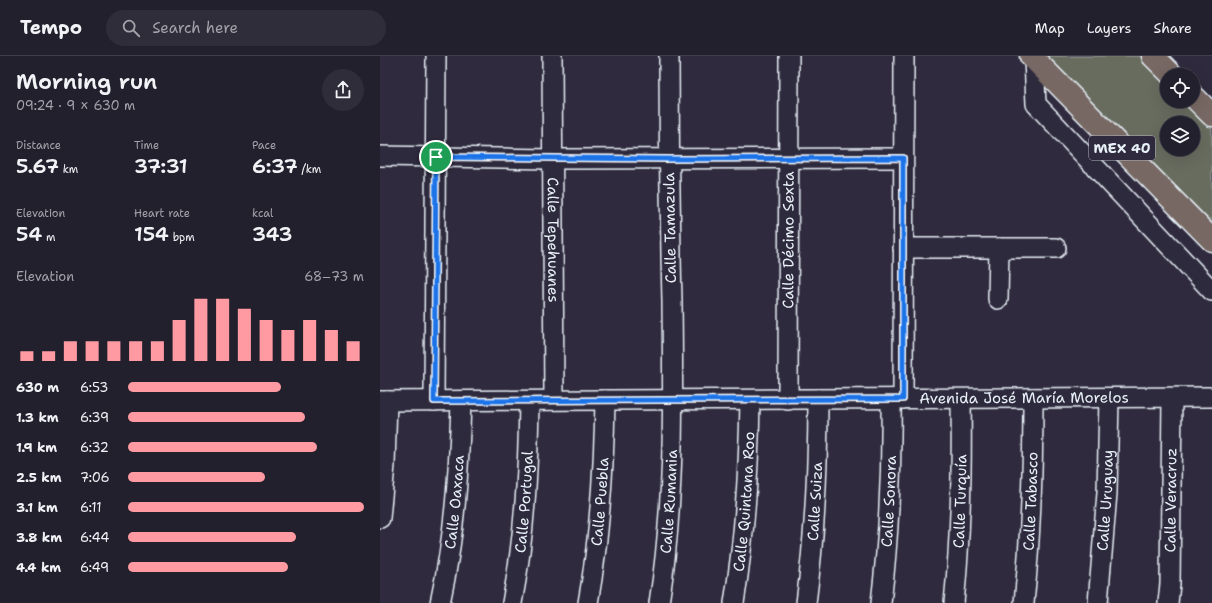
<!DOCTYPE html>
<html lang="en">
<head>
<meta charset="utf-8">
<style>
	:root { --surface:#23202e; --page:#2f2d3a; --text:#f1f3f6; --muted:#a3a3aa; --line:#403e4a; --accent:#ff9aa2 }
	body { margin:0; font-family:"Shantell Sans",sans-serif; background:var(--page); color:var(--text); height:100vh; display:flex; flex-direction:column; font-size:15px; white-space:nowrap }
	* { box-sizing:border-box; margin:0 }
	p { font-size:13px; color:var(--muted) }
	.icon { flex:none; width:22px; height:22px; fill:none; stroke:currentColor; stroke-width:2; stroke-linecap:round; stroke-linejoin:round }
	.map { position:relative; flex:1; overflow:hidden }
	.drawer { display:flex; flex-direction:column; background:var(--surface); width:380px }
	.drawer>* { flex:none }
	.controls { position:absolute; left:780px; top:12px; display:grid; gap:8px }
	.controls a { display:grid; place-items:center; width:40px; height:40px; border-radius:50%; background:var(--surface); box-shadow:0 4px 16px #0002,0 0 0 1px var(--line); font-size:20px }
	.pin { position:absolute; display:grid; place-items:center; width:34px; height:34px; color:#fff; margin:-17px; border:2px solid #fff; border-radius:50%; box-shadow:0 1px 4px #0007 }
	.round { display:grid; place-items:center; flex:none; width:42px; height:42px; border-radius:21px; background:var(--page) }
	.head { display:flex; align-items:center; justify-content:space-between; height:68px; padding:0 16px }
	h1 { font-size:22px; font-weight:600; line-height:30px }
	.figures { display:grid; grid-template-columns:repeat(3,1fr); gap:6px; height:68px; padding:4px 16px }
	.figures div { display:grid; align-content:center }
	.figures b { font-size:20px; font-weight:600 }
	.figures small { font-size:11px; font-weight:400 }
	.figures p { font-size:11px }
	.chart { height:112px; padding:8px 16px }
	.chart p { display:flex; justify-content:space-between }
	.chart svg { width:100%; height:72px; margin-top:4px; stroke:var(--accent); stroke-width:6 }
	ul { padding:0 16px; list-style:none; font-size:13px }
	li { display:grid; grid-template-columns:64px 48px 1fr; align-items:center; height:30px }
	li i { height:10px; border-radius:5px; background:var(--accent) }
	header { display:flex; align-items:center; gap:24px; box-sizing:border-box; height:56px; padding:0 20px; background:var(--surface); border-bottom:1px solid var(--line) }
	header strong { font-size:19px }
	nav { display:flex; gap:22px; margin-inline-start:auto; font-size:14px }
	.search { width:280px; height:36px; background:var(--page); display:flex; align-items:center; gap:10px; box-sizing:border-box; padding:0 14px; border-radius:22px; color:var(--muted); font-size:15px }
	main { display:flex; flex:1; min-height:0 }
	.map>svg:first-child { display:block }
</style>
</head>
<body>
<header>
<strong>Tempo</strong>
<div class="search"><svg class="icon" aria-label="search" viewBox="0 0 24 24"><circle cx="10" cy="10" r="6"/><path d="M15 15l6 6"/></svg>Search here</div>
<nav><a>Map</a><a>Layers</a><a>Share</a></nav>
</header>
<main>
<section class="drawer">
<div class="head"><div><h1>Morning run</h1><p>09:24 · 9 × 630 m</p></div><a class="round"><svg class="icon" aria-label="share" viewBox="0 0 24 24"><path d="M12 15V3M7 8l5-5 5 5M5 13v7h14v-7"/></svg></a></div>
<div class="figures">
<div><p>Distance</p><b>5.67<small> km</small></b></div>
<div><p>Time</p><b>37:31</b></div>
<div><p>Pace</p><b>6:37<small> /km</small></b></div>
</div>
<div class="figures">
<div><p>Elevation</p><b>54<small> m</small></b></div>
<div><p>Heart rate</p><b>154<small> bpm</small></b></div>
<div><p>kcal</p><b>343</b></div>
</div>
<div class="chart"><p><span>Elevation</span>68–73 m</p>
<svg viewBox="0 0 160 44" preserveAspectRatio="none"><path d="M5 44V38M15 44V38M25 44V32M35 44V32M45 44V32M55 44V32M65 44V32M75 44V19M85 44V6M95 44V6M105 44V12M115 44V19M125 44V25M135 44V19M145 44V25M155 44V32"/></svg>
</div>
<ul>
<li><b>630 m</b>6:53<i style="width:65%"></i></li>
<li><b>1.3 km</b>6:39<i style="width:75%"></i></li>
<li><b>1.9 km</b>6:32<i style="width:80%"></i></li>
<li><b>2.5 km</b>7:06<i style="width:58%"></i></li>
<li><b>3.1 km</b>6:11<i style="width:100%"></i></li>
<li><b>3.8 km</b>6:44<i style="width:71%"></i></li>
<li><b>4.4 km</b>6:49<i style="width:68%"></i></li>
</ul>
</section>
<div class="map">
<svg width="832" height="547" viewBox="0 0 832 547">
	<rect width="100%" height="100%" fill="#2f2a3d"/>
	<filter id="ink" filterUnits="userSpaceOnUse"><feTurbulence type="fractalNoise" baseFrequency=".025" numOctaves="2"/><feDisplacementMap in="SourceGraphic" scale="8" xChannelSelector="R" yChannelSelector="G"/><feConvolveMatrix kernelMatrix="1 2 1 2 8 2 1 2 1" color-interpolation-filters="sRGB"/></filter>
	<g filter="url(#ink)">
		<path fill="#676c5f" stroke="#a8aeac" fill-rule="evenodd" d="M654,0H769L787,19V45H813L832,64V180ZM787,67H813V93H787Z"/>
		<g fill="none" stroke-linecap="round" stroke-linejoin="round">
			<g stroke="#e8f1f8" stroke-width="22">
				<g id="minor">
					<path id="s1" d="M172,0L174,344"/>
					<polyline points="654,3 656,48 832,235"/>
					<polyline points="0,100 172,103 523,102"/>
					<polyline points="523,192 676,192"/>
					<polyline points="618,243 619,192"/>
					<polyline points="523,343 524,0"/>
					<path id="s2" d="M408,344L409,0"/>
					<path id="s3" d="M0,345L832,341"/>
					<polyline points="54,345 56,0"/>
					<polyline points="0,462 5,409 7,345"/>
					<path id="s4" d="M60,547C75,479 79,414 81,345"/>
					<path id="s5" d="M132,547C145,479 148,414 149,345"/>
					<path id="s6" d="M208,547C220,480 224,413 225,344"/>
					<path id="s7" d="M279,547C295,447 293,346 292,245C290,163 289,82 289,0"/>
					<path id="s8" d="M354,547C365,479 369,412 370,344"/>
					<path id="s9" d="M426,547C435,479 438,412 438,343"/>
					<path id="s10" d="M501,547C509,479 512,412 511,343"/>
					<path id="s11" d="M574,547C581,479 582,411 581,343"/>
					<path id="s12" d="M644,547C651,479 653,411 653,342"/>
					<path id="s13" d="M718,547L727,437L729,342"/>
					<path id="s14" d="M788,547L790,528L792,342"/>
				</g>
			</g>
			<g stroke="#e8f1f8" stroke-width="25">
				<g id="highway">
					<polyline points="651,0 832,184"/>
					<polyline points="773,0 792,19"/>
					<polyline points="813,40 832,59"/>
				</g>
			</g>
			<use href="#minor" stroke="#2f2a3d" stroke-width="19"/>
			<use href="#highway" stroke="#776864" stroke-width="22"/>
		</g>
	</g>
	<g fill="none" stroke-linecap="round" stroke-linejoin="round" filter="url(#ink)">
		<g stroke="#fff" stroke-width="8">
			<polygon id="route" points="56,101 289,103 523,102 523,343 54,345"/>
		</g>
		<use href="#route" stroke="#1a73e8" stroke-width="5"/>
	</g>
	<g text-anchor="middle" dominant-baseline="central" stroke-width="3.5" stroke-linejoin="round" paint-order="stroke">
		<rect fill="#2f2a3d" stroke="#b0b5c0" stroke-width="1" x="709" y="80" width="66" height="24" rx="3"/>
		<g font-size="14" font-weight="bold" fill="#e8f1f8">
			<text x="742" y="92">MEX 40</text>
		</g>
		<g font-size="15" fill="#e8f1f8" stroke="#2f2a3d">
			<text transform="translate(290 172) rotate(-91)">Calle Tamazula</text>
			<text stroke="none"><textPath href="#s1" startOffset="184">Calle Tepehuanes</textPath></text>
			<text stroke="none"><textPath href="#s2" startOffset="160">Calle Décimo Sexta</textPath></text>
			<text stroke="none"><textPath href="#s3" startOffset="644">Avenida José María Morelos</textPath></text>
			<text stroke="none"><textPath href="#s14" startOffset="103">Calle Veracruz</textPath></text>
			<text stroke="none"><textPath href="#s9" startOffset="102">Calle Suiza</textPath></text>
			<text stroke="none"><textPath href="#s10" startOffset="102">Calle Sonora</textPath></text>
			<text stroke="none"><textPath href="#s11" startOffset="102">Calle Turquía</textPath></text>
			<text stroke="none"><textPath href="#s12" startOffset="102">Calle Tabasco</textPath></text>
			<text stroke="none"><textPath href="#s13" startOffset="103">Calle Uruguay</textPath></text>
			<text stroke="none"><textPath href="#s4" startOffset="102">Calle Oaxaca</textPath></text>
			<text stroke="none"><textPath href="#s5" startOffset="102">Calle Portugal</textPath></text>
			<text stroke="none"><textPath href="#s6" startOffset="102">Calle Puebla</textPath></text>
			<text stroke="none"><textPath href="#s7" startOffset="102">Calle Rumania</textPath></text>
			<text stroke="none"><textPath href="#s8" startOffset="102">Calle Quintana Roo</textPath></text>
		</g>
	</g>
</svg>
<div class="controls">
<a><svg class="icon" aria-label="locate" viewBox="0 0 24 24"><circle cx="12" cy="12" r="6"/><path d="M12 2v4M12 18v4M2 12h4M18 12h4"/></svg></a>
<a><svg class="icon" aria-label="layers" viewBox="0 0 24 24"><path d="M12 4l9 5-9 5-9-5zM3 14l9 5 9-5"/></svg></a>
</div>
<div class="pin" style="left:56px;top:101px;background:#1e9e55"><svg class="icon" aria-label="arrive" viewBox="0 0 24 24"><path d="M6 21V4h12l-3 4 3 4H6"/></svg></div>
</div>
</main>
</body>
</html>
